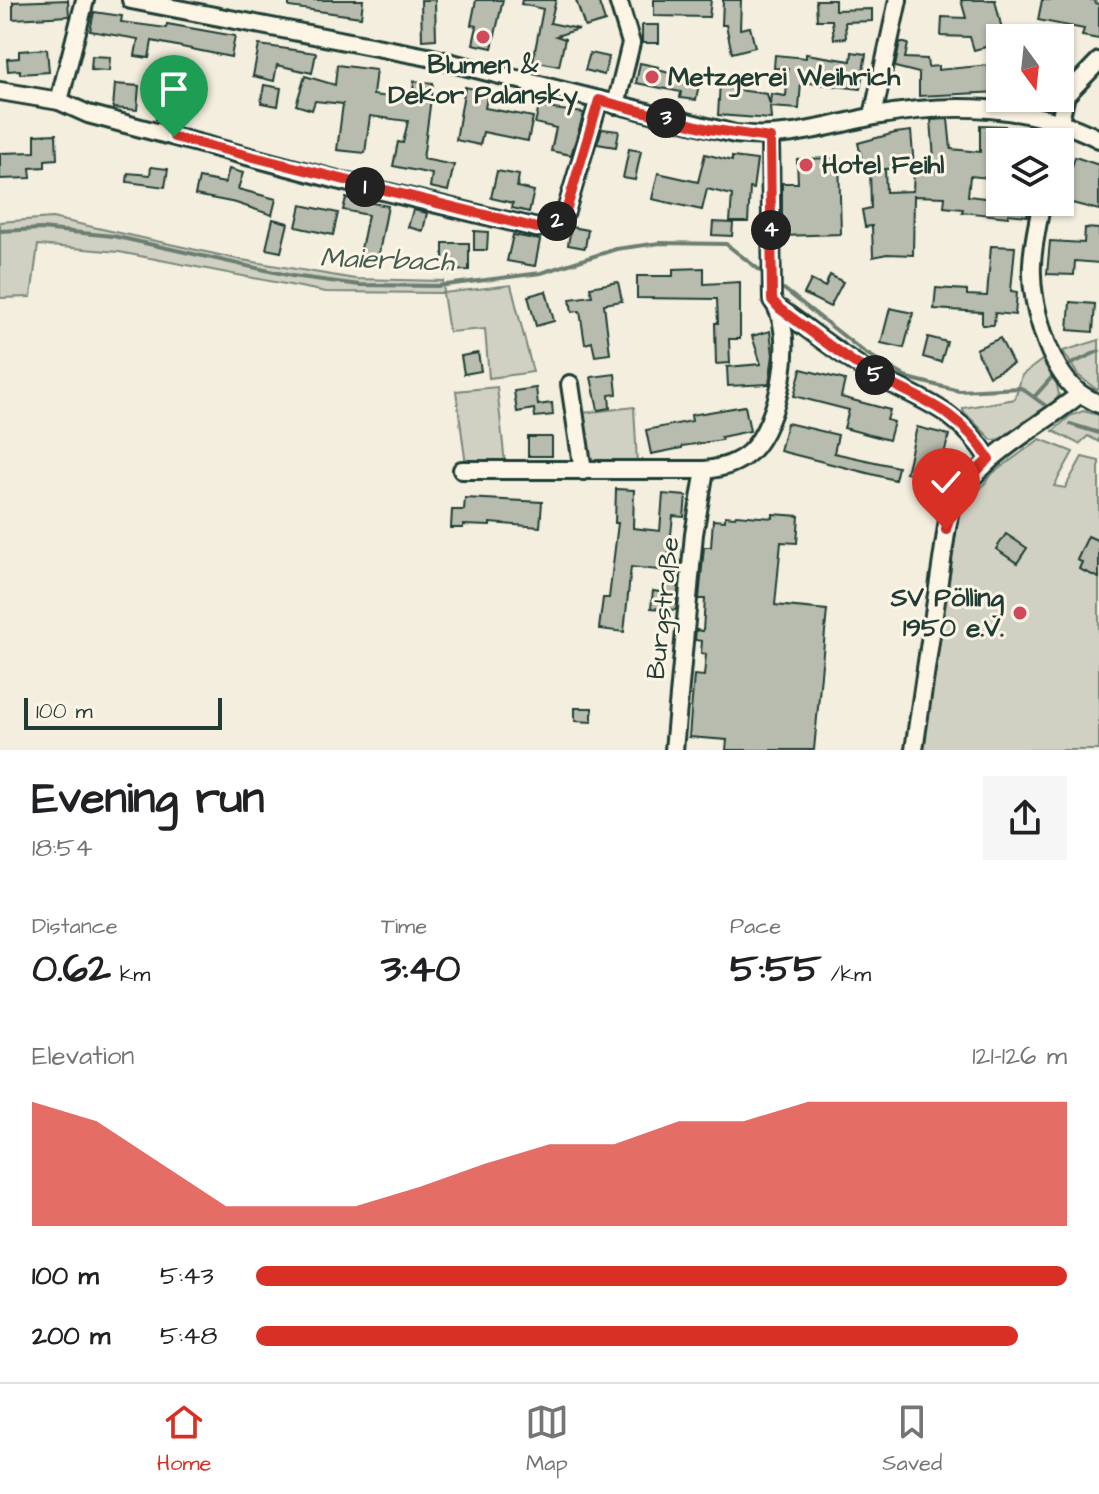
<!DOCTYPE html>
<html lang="en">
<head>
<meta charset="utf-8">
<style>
	:root { --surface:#fff; --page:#f6f6f6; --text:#202124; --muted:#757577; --line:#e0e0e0; --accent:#d93025 }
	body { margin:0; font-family:"Architects Daughter",sans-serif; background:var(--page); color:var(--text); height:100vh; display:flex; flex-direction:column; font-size:30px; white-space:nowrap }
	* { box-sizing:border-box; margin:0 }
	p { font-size:26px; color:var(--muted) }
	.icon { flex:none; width:44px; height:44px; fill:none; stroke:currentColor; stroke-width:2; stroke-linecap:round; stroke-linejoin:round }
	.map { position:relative; height:750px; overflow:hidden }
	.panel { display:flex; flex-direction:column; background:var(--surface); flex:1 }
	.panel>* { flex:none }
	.needle { width:52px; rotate:165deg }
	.buttons { position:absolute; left:986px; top:24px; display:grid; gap:16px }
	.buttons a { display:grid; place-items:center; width:88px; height:88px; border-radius:0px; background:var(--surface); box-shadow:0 2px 6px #0004; font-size:40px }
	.scale { position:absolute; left:24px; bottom:20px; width:198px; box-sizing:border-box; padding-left:8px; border:4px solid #1f3d34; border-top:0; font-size:22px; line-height:28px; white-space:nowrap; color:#1f3d34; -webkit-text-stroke:6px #fcf5e5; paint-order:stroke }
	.pin { position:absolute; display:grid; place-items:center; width:68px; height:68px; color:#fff; margin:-82px -34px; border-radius:50% 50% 50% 0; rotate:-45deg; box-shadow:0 0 8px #0007 }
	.pin .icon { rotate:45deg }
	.km { position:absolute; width:40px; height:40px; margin:-20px; border-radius:50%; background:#222; color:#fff; font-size:22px; line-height:40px; text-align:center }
	.round { display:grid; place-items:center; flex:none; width:84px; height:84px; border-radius:0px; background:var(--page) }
	.headline { display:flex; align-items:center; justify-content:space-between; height:136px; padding:0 32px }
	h1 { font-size:44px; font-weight:700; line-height:60px }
	.stats { display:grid; grid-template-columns:repeat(3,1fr); gap:12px; height:136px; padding:8px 32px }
	.stats div { display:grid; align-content:center }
	.stats b { font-size:40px; font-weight:700 }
	.stats small { font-size:22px; font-weight:400 }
	.stats p { font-size:22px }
	.chart { height:224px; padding:16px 32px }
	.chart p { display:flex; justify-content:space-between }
	.chart svg { width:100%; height:144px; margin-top:8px; fill:var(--accent); opacity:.7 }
	ul { padding:0 32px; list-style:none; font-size:26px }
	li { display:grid; grid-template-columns:128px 96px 1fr; align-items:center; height:60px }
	li i { height:20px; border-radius:10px; background:var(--accent) }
	.tabs { display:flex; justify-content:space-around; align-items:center; height:112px; border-top:2px solid var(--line); background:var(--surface); font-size:22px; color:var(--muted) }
	.tabs a { display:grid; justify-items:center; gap:4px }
	.tabs .active { color:var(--accent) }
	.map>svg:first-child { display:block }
</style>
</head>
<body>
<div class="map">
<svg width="1099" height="750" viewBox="0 0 1099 750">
	<rect width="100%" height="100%" fill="#f3eede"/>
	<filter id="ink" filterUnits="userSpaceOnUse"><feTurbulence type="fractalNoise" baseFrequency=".0125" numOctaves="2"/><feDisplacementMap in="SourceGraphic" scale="16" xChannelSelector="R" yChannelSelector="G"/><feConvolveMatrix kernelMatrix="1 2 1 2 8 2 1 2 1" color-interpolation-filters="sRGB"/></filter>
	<g filter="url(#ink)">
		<g fill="#d0d1c2" stroke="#78877b" stroke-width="2">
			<polygon points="52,218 242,260 355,279 443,281 444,293 511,285 533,372 489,378 485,329 449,332 443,293 326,292 119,252 38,245 31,297 0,298 0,222"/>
			<polygon points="1099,340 1099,388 1097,390 1078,375 1063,351"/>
			<path d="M1042,360L1056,381L1059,395C1050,411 1010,440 992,440L963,411V408L1015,399L1022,375Z"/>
			<polygon points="497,387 505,464 473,463 465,458 456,391"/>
			<polygon points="634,407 637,463 594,461 588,453 583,413"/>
			<polygon points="1083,411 1099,415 1099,442 1088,436 1079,444 1053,431 1070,416"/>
			<polygon points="1040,439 1073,452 1054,486 1065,488 1082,457 1099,461 1099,750 921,750 925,711 959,515 993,473"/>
		</g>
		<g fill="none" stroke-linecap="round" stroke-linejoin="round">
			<g stroke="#6c7d72" stroke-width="4">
				<polyline points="0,231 41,229 113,236 292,276 360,285 438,286 541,273 616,249 660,243 726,244 762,272"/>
				<polyline points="784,289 864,352 908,378 959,391 1021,388 1046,406"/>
				<polyline points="1071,364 1099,351"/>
				<polyline points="1035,396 1052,377"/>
				<polyline points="1070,424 1099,433"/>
			</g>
		</g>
		<g fill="#b8bcae" stroke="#1f3d34" stroke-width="2">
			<polygon points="68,0 69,16 13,19 13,2"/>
			<polygon points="289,0 363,0 361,17 289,7"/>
			<polygon points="421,0 435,0 436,39 422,40"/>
			<polygon points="476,0 503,0 492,48 473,44 477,26 471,25"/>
			<polygon points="522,0 556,0 550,23 579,29 556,36 565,39 559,66 533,61 543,9 521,4"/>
			<polygon points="576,0 598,0 605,21 585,27"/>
			<polygon points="654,0 711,0 709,17 654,16"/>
			<polygon points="723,0 741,0 740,29 750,27 755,47 732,53 726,25 722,25"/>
			<polygon points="816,0 835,0 835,10 872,9 872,21 845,22 846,38 834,39 832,20 817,20"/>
			<polygon points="961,0 995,0 1004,38 1000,38 1000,43 974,50 970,37 941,36 942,17 966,18"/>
			<polygon points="1042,0 1096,0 1095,3 1099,4 1099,39 1082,36 1084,29 1038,20"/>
			<polygon points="94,12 122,16 121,22 166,28 167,24 235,36 231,57 152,41 149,58 135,56 138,39 90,31"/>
			<rect x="642" y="25" width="17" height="18"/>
			<polygon points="900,42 908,44 905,58 927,59 928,67 938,66 938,70 1000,64 1000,92 919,96 919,73 895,67"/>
			<polygon points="259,45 316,53 312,73 277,65 274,81 253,76"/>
			<polygon points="47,49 49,72 20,74 20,70 8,71 7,59 19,58 19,51"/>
			<polygon points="852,52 866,54 860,89 801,82 799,109 770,107 771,119 718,115 720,82 738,82 738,90 767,94 770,105 771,94 786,96 788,69 774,68 775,55 806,58 806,54 851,61"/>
			<polygon points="590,53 609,57 604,75 585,70"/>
			<polygon points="92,56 110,57 109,71 91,70"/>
			<polygon points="640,63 659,67 658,70 673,74 700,78 696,100 680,98 681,92 636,83"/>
			<polygon points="337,65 376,70 373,95 412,100 414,81 433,83 423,159 454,165 448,191 430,187 432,174 393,166 398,142 403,143 408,121 370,116 365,153 337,150 343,104 315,101 312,110 296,105 305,76 335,85"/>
			<polygon points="115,84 139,86 137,110 113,108"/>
			<polygon points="264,85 281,88 278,106 261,103"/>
			<polygon points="465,87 488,92 485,108 533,117 528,141 483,132 480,145 456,140"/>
			<polygon points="158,94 184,97 182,122 156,119"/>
			<polygon points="539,107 584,113 571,155 551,151 556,128 535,123"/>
			<polygon points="948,119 951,149 980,152 980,125 1005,126 1004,142 1000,142 1000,179 970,176 968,196 1000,200 1000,202 1029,202 1027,216 1008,214 1008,217 962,212 963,209 944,207 945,197 914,196 913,255 887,254 873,257 872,226 865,227 862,210 871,208 870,168 864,169 858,143 895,133 911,131 914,167 885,169 886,192 913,191 914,171 935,172 931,120"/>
			<polygon points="602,129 619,131 616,147 597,144"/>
			<polygon points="56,134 57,159 45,160 45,167 30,168 31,178 0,179 0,153 35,152 35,135"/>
			<polygon points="629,149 641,151 635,180 623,178"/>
			<polygon points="705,154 732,161 732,157 757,160 753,189 750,188 748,222 730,222 732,195 707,189 702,210 652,199 658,173 698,182"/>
			<polygon points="1075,157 1099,165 1099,210 1060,200 1064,178 1068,179"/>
			<polygon points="839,158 841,234 782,236 782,183 798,183 797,159"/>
			<polygon points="151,167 168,169 165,187 127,182 128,173 150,175"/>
			<polygon points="229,169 243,173 238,189 276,199 272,215 236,203 195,195 199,178 225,183"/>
			<polygon points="497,171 519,175 517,187 534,191 529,212 512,208 513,203 491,198"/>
			<polygon points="346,198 388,206 378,258 360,254 368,215 343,210"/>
			<polygon points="301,205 338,213 333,235 296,227"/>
			<polygon points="413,210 427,213 423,231 408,227"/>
			<polygon points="273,219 288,223 281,252 266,249"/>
			<polygon points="713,222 733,223 732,236 712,235"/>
			<polygon points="571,227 588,230 585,248 568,245"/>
			<polygon points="1085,228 1099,229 1099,263 1075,261 1074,275 1047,274 1050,241 1084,243"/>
			<polygon points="474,231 488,232 487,250 474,250"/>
			<polygon points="513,235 540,240 535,266 507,261"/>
			<polygon points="443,243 469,243 469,270 443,271"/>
			<polygon points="991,246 1015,247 1011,291 1017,292 1015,315 995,313 994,325 982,325 982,312 934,309 936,288 967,290 967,295 987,296"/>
			<polygon points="704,268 704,284 740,282 740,339 729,339 730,363 716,364 715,323 718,323 717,299 637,298 637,276 673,276 673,269"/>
			<polygon points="830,275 843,282 830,307 804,294 811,280 825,287"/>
			<polygon points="618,282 622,301 604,304 610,354 595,356 592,342 585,344 580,311 572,312 570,299 592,296 590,287"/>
			<polygon points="546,291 554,321 536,326 528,296"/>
			<polygon points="1070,302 1095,304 1093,332 1068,330"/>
			<polygon points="890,308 913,313 904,348 881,343"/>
			<polygon points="770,331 773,355 769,384 728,386 727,367 761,364 752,336"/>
			<polygon points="928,337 947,342 941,362 923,357"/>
			<polygon points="1000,338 1013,364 989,376 976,349"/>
			<polygon points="478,353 481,371 464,374 461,356"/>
			<polygon points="801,369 845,380 841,397 890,410 887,420 894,422 889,440 844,428 849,410 794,396"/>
			<polygon points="615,374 617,394 609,395 610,408 598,410 591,377"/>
			<polygon points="536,388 538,405 552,403 553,415 535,417 534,409 517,412 514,391"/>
			<polygon points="745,406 750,431 721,437 722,440 682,446 682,448 651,454 646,430 692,421 691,415"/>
			<polygon points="787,423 838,435 834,453 898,467 895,480 780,451"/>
			<polygon points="917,427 949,435 937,481 906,473"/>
			<rect x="528" y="437" width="24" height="19"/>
			<polygon points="616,489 634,490 633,528 660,531 663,494 686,496 684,517 673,516 667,571 631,567 624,632 599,629 603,598 609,598 618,523 615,523"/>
			<polygon points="465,498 542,502 540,527 490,523 490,526 463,525 463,528 451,528 452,510 464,510"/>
			<polygon points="773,514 799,516 797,543 781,542 775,605 827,610 814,750 726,750 727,740 689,737 694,675 704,676 706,654 701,653 702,641 695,640 696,630 703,631 705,599 699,599 704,547 711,547 713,520 725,521 725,516 735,517 736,515 773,518"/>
			<polygon points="1006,534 1027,548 1017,563 996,549"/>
			<polygon points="1088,536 1099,541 1099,578 1079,569 1082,562 1077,560"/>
			<polygon points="668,579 679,580 676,610 651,608 653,591 666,593"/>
			<polygon points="575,708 592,708 592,722 575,721"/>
		</g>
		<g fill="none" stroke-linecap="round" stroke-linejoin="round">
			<g stroke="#1f3d34" stroke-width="22">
				<g id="minor">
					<path d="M131,0L428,57L735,134C787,140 826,126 875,116C950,102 1031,104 1099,139"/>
					<polyline points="0,91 59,101 88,114 345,182 537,228 554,224 566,211 599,100"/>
					<polyline points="59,101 85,0"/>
					<polyline points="616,105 631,43 618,0"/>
					<polyline points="873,116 898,0"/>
					<polyline points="1055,142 1066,95 1099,61"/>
					<path d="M1042,202C1038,222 1033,243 1032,264C1030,302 1048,366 1077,391C1084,397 1092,400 1099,404"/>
					<path d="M780,309C810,330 839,354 871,373C921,401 956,407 989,459"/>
					<polyline points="570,384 583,471"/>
					<polyline points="462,470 705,470"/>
					<path d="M674,750L694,534L705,470C722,468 737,464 750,452C779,424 798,333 772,300L770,138"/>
					<path d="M914,750L949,513C977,455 1032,433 1080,394"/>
				</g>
			</g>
			<use href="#minor" stroke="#fcf5e5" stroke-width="16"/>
		</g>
	</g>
	<g fill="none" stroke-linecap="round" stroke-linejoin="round" filter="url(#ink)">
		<g stroke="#fff" stroke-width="16">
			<path id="route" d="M174,137L537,228L554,224L566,211L599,100L709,129L770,138L772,300L780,309C810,330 839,355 871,373C919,400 958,408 989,459C967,479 952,500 946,530"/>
		</g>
		<use href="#route" stroke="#d93025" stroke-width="10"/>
	</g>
	<g fill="#d1495b" stroke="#fcf5e5" stroke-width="3">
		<circle cx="483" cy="37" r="8"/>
		<circle cx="652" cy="77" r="8"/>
		<circle cx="806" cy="165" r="8"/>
		<circle cx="1020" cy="613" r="8"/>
	</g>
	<g text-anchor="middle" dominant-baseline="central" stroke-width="6" stroke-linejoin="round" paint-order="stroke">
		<g font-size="26" font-weight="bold" fill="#1f3d34" stroke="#fcf5e5" text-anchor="start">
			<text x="483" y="65" text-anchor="middle">Blumen &amp;<tspan x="483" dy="30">Dekor Palansky</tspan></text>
			<text x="668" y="77">Metzgerei Weihrich</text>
			<text x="822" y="165">Hotel Feihl</text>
			<text x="1004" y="598" text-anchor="end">SV Pölling<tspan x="1004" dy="30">1950 e.V.</tspan></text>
		</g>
		<g font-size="26" fill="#1f3d34" stroke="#fcf5e5">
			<text transform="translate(663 608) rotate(-84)">Burgstraße</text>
		</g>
		<g font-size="28" font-style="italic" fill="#465d53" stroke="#fcf5e5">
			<text transform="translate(387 260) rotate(2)">Maierbach</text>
		</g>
	</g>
</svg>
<div class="buttons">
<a><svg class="needle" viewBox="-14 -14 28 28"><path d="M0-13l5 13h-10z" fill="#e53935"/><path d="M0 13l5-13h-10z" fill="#757577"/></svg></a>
<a><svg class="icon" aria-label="layers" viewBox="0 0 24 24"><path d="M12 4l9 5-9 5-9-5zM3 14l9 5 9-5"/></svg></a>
</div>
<div class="scale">100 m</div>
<div class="pin" style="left:174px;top:137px;background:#1e9e55"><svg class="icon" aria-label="arrive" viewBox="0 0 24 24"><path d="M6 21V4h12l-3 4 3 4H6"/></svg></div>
<div class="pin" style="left:946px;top:530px;background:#d93025"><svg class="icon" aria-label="check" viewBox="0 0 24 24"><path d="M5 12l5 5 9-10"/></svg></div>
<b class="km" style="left:365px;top:187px">1</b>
<b class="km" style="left:557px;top:221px">2</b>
<b class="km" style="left:666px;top:118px">3</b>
<b class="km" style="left:771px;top:230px">4</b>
<b class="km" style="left:875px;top:375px">5</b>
</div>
<section class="panel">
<div class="headline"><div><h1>Evening run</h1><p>18:54</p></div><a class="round"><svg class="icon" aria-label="share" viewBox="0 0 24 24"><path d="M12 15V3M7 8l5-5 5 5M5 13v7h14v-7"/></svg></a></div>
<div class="stats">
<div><p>Distance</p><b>0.62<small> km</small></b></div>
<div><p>Time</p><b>3:40</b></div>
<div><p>Pace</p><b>5:55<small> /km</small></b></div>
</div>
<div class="chart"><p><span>Elevation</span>121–126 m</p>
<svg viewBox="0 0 160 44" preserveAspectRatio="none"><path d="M0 44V6L10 12L20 25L30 38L40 38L50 38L60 32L70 25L80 19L90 19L100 12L110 12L120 6L130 6L140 6L150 6L160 6V44z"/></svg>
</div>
<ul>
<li><b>100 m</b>5:43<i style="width:100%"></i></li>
<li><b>200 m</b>5:48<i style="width:94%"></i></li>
</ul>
</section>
<nav class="tabs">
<a class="active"><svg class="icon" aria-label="home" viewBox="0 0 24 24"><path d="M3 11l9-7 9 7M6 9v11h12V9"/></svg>Home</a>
<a><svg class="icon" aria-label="map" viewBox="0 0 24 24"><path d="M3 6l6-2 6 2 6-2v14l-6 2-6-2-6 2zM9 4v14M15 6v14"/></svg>Map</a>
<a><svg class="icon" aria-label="saved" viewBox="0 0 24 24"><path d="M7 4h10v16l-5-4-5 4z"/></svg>Saved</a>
</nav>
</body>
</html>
